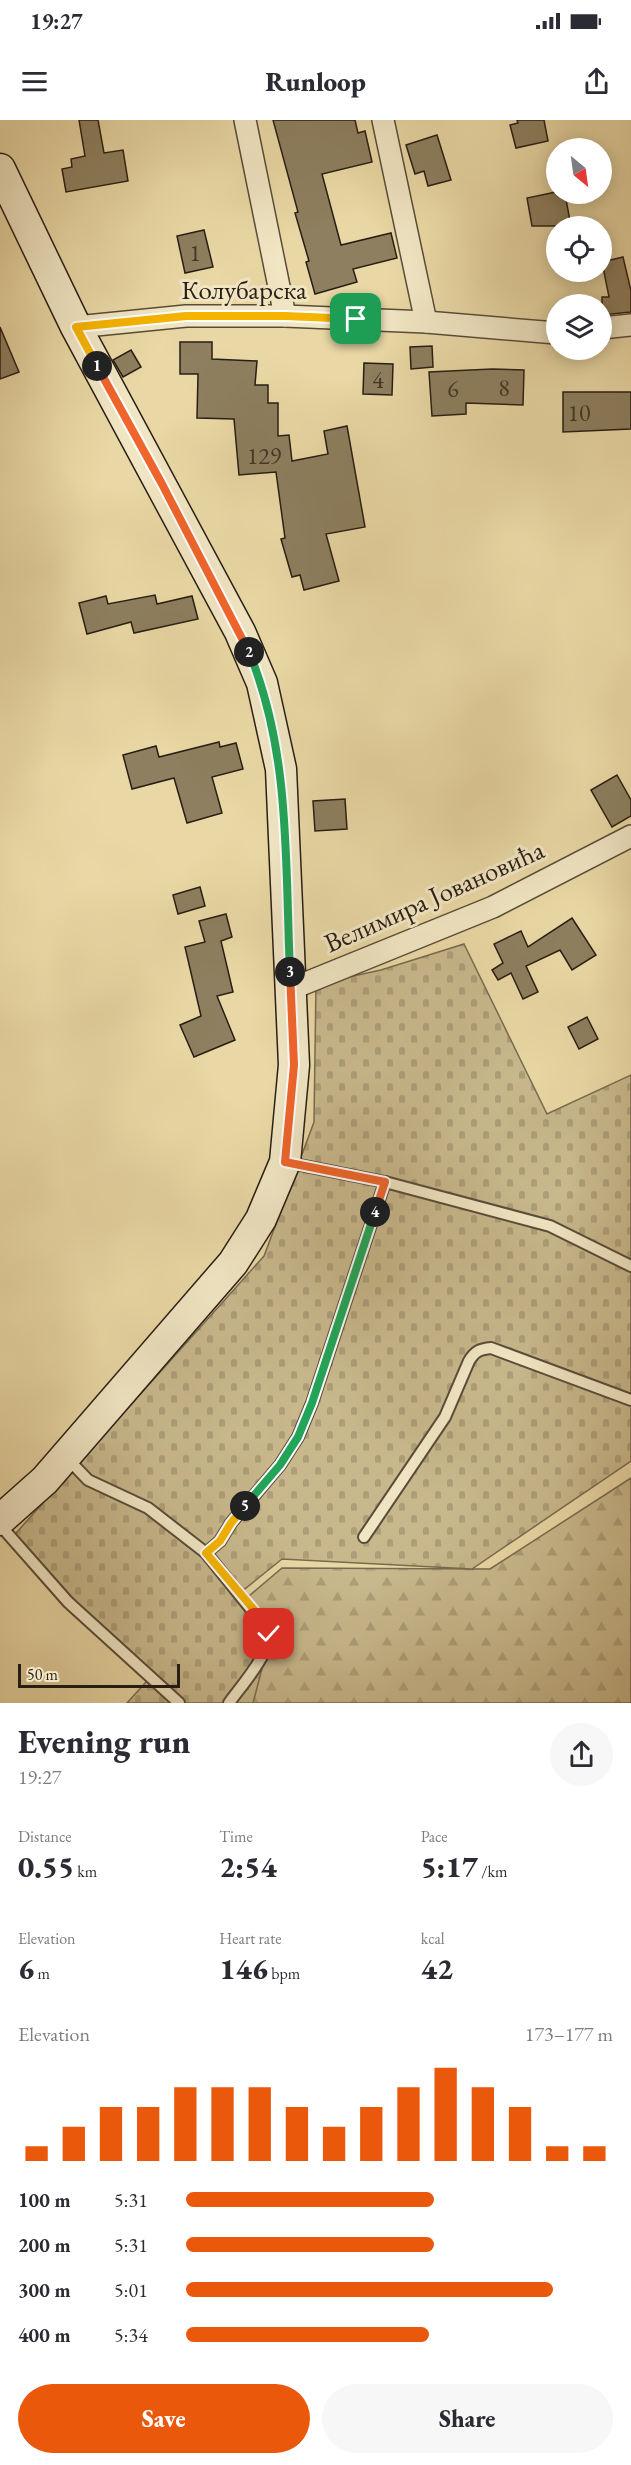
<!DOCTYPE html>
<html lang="en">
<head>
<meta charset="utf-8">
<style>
	:root { --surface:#fff; --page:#f7f7f7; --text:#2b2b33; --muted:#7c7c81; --accent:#ea580c }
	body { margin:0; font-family:"EB Garamond",serif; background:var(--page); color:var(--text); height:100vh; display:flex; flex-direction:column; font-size:22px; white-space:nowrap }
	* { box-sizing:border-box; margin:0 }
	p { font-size:20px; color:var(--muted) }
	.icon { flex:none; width:33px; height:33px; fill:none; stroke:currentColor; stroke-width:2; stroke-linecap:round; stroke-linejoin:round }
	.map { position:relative; height:1583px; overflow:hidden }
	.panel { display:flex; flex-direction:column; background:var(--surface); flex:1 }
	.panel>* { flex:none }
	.needle { width:39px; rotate:151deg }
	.tools { position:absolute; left:546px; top:18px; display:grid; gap:12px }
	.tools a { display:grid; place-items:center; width:66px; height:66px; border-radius:50%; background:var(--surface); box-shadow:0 3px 15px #0003; font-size:30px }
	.scale { position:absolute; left:18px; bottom:15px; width:162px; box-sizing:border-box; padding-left:6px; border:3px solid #291e13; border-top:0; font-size:16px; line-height:21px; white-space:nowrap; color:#291e13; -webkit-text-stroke:4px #f1e6c4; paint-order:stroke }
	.pin { position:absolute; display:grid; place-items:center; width:51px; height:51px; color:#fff; margin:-26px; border-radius:12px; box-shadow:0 3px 9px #0006 }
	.km { position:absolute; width:30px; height:30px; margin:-15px; border-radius:50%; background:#222; color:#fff; font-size:16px; line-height:30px; text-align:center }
	.round { display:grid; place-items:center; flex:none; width:63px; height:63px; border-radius:32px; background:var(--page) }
	.head { display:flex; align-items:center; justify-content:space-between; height:102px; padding:0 18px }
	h1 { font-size:33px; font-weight:800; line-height:45px }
	.stats { display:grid; grid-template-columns:repeat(3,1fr); gap:9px; height:102px; padding:6px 18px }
	.stats div { display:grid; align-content:center }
	.stats b { font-size:30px; font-weight:800 }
	.stats small { font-size:16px; font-weight:400 }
	.stats p { font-size:16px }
	.chart { height:168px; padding:12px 18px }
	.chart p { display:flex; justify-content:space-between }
	.chart svg { width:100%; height:108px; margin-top:6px; stroke:var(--accent); stroke-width:6 }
	.cta { display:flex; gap:12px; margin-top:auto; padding:12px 18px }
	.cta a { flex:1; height:69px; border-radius:36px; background:var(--accent); color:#fff; font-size:24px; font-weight:800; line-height:69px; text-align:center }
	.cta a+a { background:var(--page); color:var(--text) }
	ul { padding:0 18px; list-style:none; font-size:20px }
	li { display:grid; grid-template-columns:96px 72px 1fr; align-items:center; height:45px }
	li i { height:15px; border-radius:8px; background:var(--accent) }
	.status { display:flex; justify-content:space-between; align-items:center; height:42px; padding:0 30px; background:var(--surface); direction:ltr }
	.status svg { height:16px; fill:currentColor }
	header { display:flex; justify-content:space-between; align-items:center; height:78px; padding:0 18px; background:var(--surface); font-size:27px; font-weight:800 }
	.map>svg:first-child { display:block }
</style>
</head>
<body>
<div class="status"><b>19:27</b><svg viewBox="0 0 49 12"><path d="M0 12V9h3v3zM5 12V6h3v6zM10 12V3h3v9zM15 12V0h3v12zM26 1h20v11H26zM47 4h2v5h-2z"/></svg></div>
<header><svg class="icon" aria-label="menu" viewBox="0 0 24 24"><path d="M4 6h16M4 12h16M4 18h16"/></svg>Runloop<svg class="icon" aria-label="share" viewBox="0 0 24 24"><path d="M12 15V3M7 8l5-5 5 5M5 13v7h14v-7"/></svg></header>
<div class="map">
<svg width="631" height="1583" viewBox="0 0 631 1583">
	<defs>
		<pattern id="forest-firs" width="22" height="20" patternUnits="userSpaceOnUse" patternTransform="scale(1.5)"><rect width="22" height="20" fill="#c8b88c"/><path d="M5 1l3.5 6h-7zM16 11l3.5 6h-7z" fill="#ac9e78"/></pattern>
		<pattern id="cemetery-stones" width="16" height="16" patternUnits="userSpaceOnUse" patternTransform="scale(1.5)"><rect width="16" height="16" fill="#c8b88c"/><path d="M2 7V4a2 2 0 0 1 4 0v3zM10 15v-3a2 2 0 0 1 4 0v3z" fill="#ac9e78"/></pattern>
	</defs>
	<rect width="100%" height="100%" fill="#e9d8a5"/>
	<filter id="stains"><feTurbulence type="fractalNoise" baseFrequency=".00333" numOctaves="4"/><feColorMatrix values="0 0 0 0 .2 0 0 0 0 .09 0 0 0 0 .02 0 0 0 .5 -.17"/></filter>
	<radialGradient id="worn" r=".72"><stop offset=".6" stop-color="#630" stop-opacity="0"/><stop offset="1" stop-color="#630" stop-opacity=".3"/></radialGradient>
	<polygon fill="url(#forest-firs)" stroke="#786b50" stroke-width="1.5" points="631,1358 631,1583 147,1583 170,1543 282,1448 490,1449"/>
	<polygon fill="url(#cemetery-stones)" stroke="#786b50" stroke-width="1.5" points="464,824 547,994 631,955 631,1341 472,1449 282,1439 235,1477 270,1518 253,1583 127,1583 147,1561 8,1422 264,1136 314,1002 316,864 381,850"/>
	<g fill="#8d7f5f" stroke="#291e13" stroke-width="1.5">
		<polygon points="79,0 98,0 104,33 123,30 128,61 66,72 62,49 72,47 71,39 85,36"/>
		<polygon points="273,0 355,0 358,13 365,11 372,42 322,54 341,125 391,113 397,138 353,149 357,162 315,174 306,142 309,141 295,93 298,92"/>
		<polygon points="517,0 544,0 548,21 516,28 510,5 518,3"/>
		<polygon points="437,15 451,60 428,66 424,51 415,54 406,25"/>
		<polygon points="556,72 556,74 565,74 571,106 532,106 527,78"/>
		<polygon points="204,110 213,147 185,153 177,116"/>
		<polygon points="623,137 631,171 631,192 602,195 602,177 609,177 602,142"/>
		<polygon points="0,207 19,252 0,259"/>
		<polygon points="180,222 212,222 212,239 257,241 255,265 268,265 268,283 278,283 278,316 289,315 292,341 328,334 324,311 347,306 365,407 326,414 339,461 304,470 300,455 292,457 281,419 285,418 276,352 239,355 234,299 197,298 198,254 180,254"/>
		<polygon points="432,226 433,247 411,249 410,227"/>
		<polygon points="131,230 141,247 123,257 113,240"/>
		<polygon points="364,243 393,244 392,275 363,274"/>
		<polygon points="492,249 524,250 523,285 466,283 466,294 432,296 429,252"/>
		<polygon points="563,272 631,272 631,309 563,312"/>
		<polygon points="155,475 157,484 192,476 198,499 134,513 131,502 87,514 79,483 106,476 108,484"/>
		<polygon points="219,622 220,627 236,623 243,649 212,657 222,693 187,703 174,658 132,669 123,635 156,626 159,637"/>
		<polygon points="617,655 631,680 631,696 612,707 591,670"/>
		<polygon points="345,679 347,709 315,711 313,681"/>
		<polygon points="200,767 205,786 178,794 173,775"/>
		<polygon points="226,794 232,817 221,821 233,872 217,876 235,920 194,937 180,905 201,896 185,827 205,822 199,801"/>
		<polygon points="572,798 596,835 572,850 560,830 526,846 538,872 523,879 511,853 498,860 492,850 503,843 494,824 521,811 528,827"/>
		<polygon points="587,897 598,919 579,929 568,907"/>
	</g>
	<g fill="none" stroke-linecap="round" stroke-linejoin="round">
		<g stroke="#594c38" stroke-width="14">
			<g id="lane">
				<polyline points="285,1042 385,1062 550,1106 631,1146"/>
				<path d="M67,1338L88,1360L148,1388L206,1433L267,1509C276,1528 240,1567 229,1583"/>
				<polyline points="0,1405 68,1482 179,1583"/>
				<path d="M364,1417L445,1297L469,1241C475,1231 480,1229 491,1228L631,1280"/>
				<polyline points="206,1433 220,1421 231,1403 280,1345 298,1317 312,1283 385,1062"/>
			</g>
		</g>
		<g stroke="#594c38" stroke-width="24">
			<g id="street">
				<polyline points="245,0 285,196"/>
				<polyline points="383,0 426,202"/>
				<polyline points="76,207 186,196 285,196 426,202 556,213"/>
				<polyline points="602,208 631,205"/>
				<polyline points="291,869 493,787 631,716"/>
			</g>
		</g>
		<g stroke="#291e13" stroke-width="33">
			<polyline id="secondary" points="0,49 76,207 240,512 262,563 281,649 294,945 285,1042 261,1099 233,1143 45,1360 0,1400"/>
		</g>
		<use href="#lane" stroke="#f1e6c4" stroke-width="10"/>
		<use href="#street" stroke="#f1e6c4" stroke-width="21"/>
		<use href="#secondary" stroke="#f1e6c4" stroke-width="30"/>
	</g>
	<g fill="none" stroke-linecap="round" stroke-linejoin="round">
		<g stroke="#fff" stroke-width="12">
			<polyline id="split-1" points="97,246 76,207 186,196 285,196 356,199"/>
		</g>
		<g stroke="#fff" stroke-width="12">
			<polyline id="split-2" points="97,246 162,364 249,532"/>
		</g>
		<g stroke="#fff" stroke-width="12">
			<path id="split-3" d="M249,532C291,633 285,745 290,852"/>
		</g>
		<g stroke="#fff" stroke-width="12">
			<polyline id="split-4" points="290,852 294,945 285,1042 385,1062 375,1092"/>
		</g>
		<g stroke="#fff" stroke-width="12">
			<polyline id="split-5" points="245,1386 280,1345 298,1317 312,1283 375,1092"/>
		</g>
		<g stroke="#fff" stroke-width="12">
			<polyline id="split-6" points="245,1386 231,1403 220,1421 206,1433 255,1491 269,1514"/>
		</g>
		<use href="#split-1" stroke="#f5b400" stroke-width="8"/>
		<use href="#split-2" stroke="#f0652b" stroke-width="8"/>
		<use href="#split-3" stroke="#22a559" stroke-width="8"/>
		<use href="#split-4" stroke="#f0652b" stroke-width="8"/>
		<use href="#split-5" stroke="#22a559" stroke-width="8"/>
		<use href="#split-6" stroke="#f5b400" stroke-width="8"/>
	</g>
	<g text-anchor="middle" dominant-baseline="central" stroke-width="6" stroke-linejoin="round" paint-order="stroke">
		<g font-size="24" fill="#423626">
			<text x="195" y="132">1</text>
			<text x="378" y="259">4</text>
			<text x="504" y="267">8</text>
			<text x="453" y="268">6</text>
			<text x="579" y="292">10</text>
			<text x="264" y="335">129</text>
		</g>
		<g font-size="27" fill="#291e13" stroke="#f1e6c4">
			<text x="244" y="169">Колубарска</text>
			<text transform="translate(434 776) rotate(-24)">Велимира Јовановића</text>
		</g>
	</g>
	<rect width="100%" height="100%" filter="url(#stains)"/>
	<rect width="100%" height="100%" fill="url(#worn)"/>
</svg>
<div class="tools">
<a><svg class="needle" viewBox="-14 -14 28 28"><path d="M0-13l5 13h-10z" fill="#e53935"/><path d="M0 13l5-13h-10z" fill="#7c7c81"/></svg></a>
<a><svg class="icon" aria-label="locate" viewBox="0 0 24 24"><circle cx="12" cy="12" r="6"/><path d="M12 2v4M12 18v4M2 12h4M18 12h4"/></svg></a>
<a><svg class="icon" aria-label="layers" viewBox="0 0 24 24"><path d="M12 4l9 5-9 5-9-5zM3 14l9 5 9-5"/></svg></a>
</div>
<div class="scale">50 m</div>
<div class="pin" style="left:356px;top:199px;background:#1e9e55"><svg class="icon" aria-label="arrive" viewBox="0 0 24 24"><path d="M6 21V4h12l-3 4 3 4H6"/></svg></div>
<div class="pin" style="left:269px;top:1514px;background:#d93025"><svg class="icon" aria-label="check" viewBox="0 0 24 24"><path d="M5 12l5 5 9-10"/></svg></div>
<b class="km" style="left:97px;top:246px">1</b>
<b class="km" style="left:249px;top:532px">2</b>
<b class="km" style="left:290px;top:852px">3</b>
<b class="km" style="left:375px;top:1092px">4</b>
<b class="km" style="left:245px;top:1386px">5</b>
</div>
<section class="panel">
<div class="head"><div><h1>Evening run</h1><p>19:27</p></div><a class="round"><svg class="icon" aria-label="share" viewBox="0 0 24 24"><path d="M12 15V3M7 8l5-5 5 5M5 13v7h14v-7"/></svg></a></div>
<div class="stats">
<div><p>Distance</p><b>0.55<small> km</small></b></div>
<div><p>Time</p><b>2:54</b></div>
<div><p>Pace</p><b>5:17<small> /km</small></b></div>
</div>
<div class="stats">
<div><p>Elevation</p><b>6<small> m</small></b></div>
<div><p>Heart rate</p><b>146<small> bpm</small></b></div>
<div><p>kcal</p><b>42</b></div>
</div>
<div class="chart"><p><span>Elevation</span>173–177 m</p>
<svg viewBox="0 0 160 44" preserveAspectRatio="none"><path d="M5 44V38M15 44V30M25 44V22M35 44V22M45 44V14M55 44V14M65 44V14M75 44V22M85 44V30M95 44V22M105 44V14M115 44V6M125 44V14M135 44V22M145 44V38M155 44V38"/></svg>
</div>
<ul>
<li><b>100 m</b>5:31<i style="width:58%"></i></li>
<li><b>200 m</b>5:31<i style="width:58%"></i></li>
<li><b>300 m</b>5:01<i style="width:86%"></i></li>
<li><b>400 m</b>5:34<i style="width:57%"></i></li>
</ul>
<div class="cta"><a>Save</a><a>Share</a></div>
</section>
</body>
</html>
